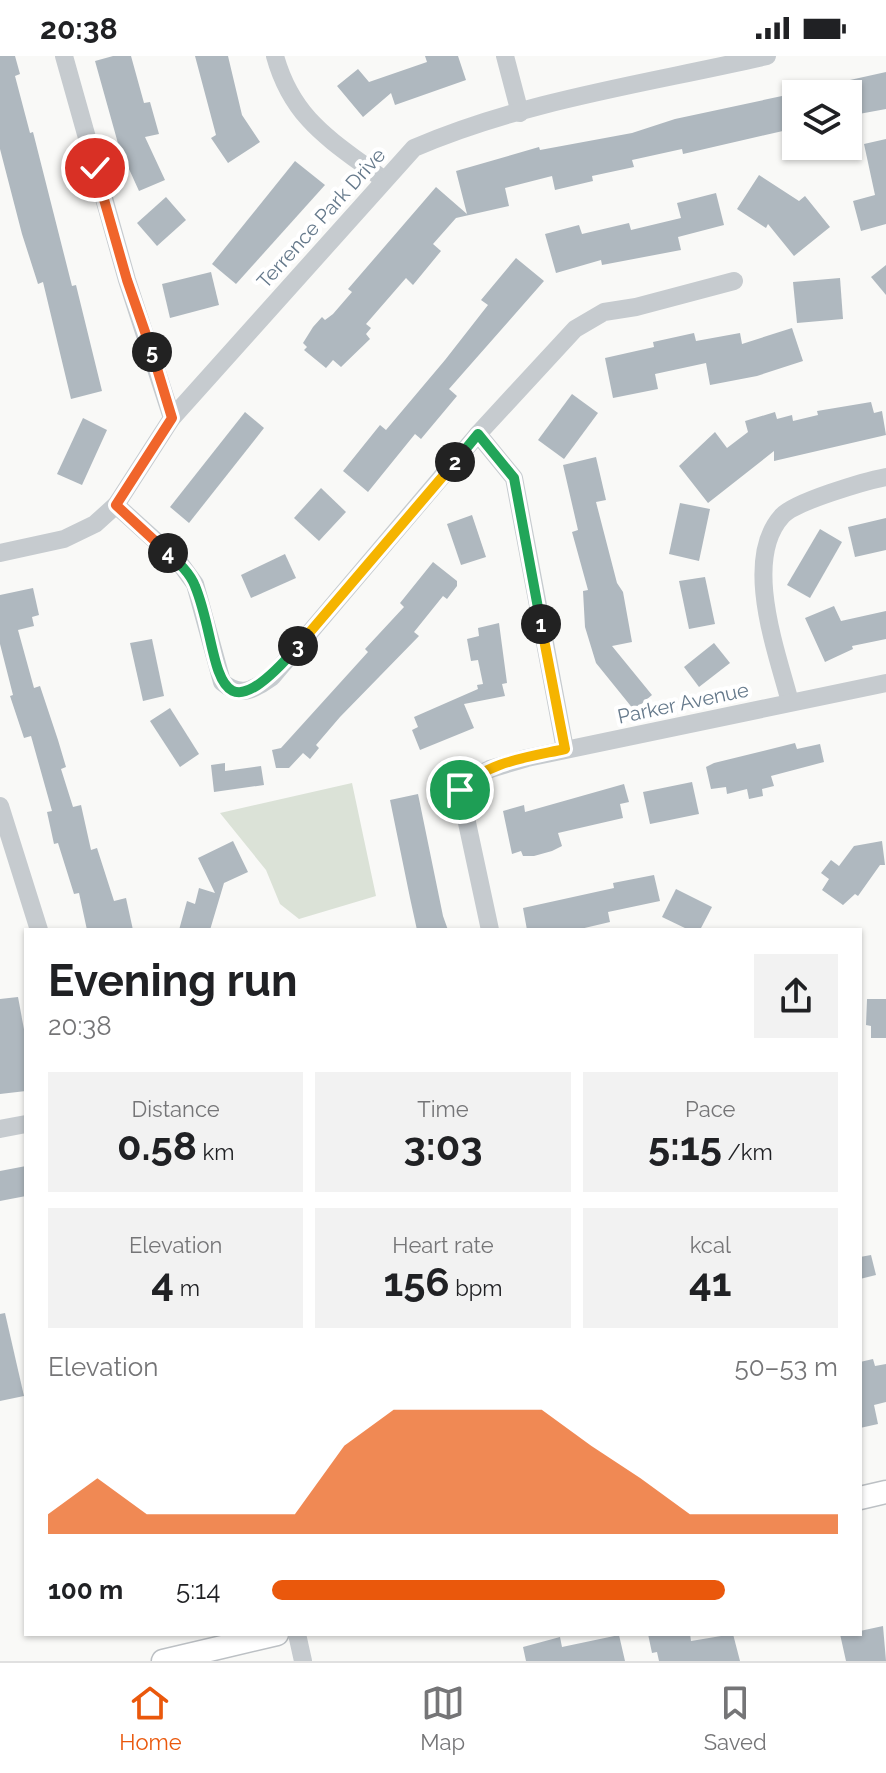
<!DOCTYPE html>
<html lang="en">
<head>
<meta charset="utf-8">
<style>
	:root { --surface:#fff; --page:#f2f2f2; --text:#202124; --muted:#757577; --line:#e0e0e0; --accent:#ea580c }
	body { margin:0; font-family:Raleway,sans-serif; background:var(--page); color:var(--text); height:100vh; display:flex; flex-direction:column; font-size:30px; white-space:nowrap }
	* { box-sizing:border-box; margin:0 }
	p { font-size:26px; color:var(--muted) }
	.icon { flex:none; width:44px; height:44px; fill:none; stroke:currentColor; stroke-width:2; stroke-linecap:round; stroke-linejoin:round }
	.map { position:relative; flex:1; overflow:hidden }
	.panel { position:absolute; left:24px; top:872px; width:838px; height:708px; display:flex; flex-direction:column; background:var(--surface); border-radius:0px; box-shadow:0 2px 6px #0004 }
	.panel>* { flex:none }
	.tools { position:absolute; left:782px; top:24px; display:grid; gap:16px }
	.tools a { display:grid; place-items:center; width:80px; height:80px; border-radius:0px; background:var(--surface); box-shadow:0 2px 6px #0004; font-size:40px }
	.pin { position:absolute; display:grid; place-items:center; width:68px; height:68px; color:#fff; margin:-34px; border:4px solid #fff; border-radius:50%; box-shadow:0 2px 8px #0007 }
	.km { position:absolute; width:40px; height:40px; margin:-20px; border-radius:50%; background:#222; color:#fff; font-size:22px; line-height:40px; text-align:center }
	.round { display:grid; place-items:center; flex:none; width:84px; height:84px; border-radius:0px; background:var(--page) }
	.overview { display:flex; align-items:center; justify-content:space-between; height:136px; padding:0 24px }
	h1 { font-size:44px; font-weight:700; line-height:60px }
	.stats { display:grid; grid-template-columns:repeat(3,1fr); gap:12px; height:136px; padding:8px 24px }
	.stats div { display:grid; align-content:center; border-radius:0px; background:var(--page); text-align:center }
	.stats b { font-size:40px; font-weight:700 }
	.stats small { font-size:22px; font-weight:400 }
	.stats p { font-size:22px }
	.chart { height:224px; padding:16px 24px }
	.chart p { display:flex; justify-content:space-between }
	.chart svg { width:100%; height:144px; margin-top:8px; fill:var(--accent); opacity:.7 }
	ul { padding:0 24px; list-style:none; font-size:26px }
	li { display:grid; grid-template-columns:128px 96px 1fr; align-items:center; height:60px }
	li i { height:20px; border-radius:10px; background:var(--accent) }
	.status { display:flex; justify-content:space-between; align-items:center; height:56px; padding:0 40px; background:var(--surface); direction:ltr }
	.status svg { height:22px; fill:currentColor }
	.tab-bar { display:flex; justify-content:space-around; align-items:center; height:112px; border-top:2px solid var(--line); background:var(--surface); font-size:22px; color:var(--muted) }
	.tab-bar a { display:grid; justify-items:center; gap:4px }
	.tab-bar .current { color:var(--accent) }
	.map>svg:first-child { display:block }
</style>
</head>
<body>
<div class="status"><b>20:38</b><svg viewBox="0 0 49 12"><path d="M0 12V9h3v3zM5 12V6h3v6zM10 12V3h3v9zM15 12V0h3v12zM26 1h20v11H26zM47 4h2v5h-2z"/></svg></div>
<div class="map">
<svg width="886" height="1605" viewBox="0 0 886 1605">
	<rect width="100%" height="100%" fill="#f9f9f7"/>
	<polygon fill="#dbe2d7" points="352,727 376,840 299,863 280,848 266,814 220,757"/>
	<g fill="#afb8bf">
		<polygon points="0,0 15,0 20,18 15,20 30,77 33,76 72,230 76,229 102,335 71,343 43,226 38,228 22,178 0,93"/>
		<polygon points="113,0 131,0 144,47 150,46 159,78 145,81 165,124 139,135 119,91 95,5"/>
		<polygon points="195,0 228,0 242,59 260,86 228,107 211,82 216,79"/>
		<polygon points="425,0 458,0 466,24 395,49 391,37 363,61 337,30 358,13 369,26 427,6"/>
		<polygon points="886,16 886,53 848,60 848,38 814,38 814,32"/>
		<polygon points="796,37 796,72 683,98 682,93 632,104 634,111 592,120 593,125 555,134 552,120 505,132 509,150 456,162 433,188 441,195 413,229 406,222 366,268 371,272 366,278 370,283 341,311 333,304 326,312 304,294 307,291 303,287 313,271 322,261 325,264 333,258 352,236 348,233 436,131 467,158 456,115 539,91 540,94 632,77 675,63"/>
		<polygon points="886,83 886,168 861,175 853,145 875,139 864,88"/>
		<polygon points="295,105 325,129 236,228 212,208"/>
		<polygon points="759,119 799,145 805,140 830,171 794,200 768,168 766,172 737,153"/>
		<polygon points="716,137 724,169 678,181 681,194 602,209 601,204 556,217 545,178 579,169 582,178 629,167 631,174 681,162 677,147"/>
		<polygon points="166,141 186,164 157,190 137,167"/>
		<polygon points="516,202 544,225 449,333 457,340 421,383 415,378 368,436 343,415 380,369 386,374 445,304 488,249 481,244"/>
		<polygon points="886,209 886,239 871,221"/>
		<polygon points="211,216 219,249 170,262 162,228"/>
		<polygon points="840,222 843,263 797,267 793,226"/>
		<polygon points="792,272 803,305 757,320 710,329 706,307 655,318 658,333 613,342 605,302 654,291 653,286 694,277 696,285 740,277 742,288"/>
		<polygon points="572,338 598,357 564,403 538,384"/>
		<polygon points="871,346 874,357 882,355 886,379 774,405 774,395 708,447 679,410 715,376 727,392 748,376 745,365 775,356 777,363 792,359 793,365 818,359 817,355"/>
		<polygon points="245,356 264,372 189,467 170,451"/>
		<polygon points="83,362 107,374 82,429 57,418"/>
		<polygon points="596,401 606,444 596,446 617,527 623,536 632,586 612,590 652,639 634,654 596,607 585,571 583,535 588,534 572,476 578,474 563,409"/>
		<polygon points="321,432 346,456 319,485 294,462"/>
		<polygon points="680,447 710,453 699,505 669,498"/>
		<polygon points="472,459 486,501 461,509 447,468"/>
		<polygon points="886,462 886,494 855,501 848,471"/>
		<polygon points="820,473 842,486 810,542 787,529"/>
		<polygon points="285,498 296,522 251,542 241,519"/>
		<polygon points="433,506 457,525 457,530 447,543 443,540 414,576 419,580 340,661 316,689 319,692 310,703 303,697 289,712 276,712 272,694 281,692 368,596 365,593 404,551 400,547"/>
		<polygon points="705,521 715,568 689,573 679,525"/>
		<polygon points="33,532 39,559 32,561 34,570 18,574 34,632 40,630 58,684 66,711 61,713 73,751 81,749 91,794 97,792 114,845 126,842 133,874 87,874 79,837 74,838 58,787 54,788 47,756 52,755 31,680 24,682 10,640 13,639 0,588 0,539"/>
		<polygon points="834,550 841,565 886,555 886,583 852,590 853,593 825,606 805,562"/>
		<polygon points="499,567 507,627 502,628 505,640 464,648 474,672 420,694 412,674 418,671 414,661 478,633 477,629 483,628 478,604 471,605 467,583 479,580 478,572"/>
		<polygon points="152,583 164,640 143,645 130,587"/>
		<polygon points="714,587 730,607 699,631 684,611"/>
		<polygon points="170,652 199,698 180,711 150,665"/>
		<polygon points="795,687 797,693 820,688 824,706 771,720 774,730 762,733 763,740 749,743 747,733 727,738 726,731 711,733 706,711 714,707"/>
		<polygon points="225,707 225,715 261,710 264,729 214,736 211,709"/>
		<polygon points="692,726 699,758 650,768 643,736"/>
		<polygon points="624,728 629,746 620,748 623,762 558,777 562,790 552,795 534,800 523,800 521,795 512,798 503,755 524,749 525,756"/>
		<polygon points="418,738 443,860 448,874 417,874 410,842 390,744"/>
		<polygon points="233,785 248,816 224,827 210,874 179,874 187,845 195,848 199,832 215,837 198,802"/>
		<polygon points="882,785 885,809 880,809 858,840 855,838 843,849 822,834 829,823 821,817 831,804 839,810 854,790"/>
		<polygon points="654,819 660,845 608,856 610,866 576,874 527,874 523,852 614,832 613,827"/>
		<polygon points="676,833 712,851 700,874 689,874 662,861"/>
		<polygon points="18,941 26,984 26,1035 0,1038 0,943"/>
		<polygon points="867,943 886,943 886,982 871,982 871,970 866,969"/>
		<polygon points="26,1110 26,1140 0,1145 0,1115"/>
		<polygon points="871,1199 876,1219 860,1223 860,1201"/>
		<polygon points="5,1257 24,1340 0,1345 0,1258"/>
		<polygon points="873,1303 875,1310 886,1308 886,1346 874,1349 878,1368 860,1372 860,1306"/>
		<polygon points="883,1570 886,1605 846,1605 840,1578 860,1578 860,1575"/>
		<polygon points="648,1578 690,1578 691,1585 733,1578 740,1605 659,1605 657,1596 652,1597"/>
		<polygon points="619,1579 625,1605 526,1605 523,1591 560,1581 562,1591"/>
	</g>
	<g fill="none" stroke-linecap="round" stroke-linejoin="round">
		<g stroke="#bcc0c4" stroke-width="25">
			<g id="major">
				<polyline points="860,1442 886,1436"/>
				<polyline points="163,1605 277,1578"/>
			</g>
		</g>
		<g stroke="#c6cbcf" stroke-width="18">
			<polyline points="64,0 127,224 172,362"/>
			<path d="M275,0C293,65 333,85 384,124"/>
			<polyline points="505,0 520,57"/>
			<polyline points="478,378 514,422 565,693"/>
			<path d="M116,449L179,506L195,528L222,626C241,642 253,634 272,621L478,378L575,273L604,256L636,251L734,225"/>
			<path d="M0,497L64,483L95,468L116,449L172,362L414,92C525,44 650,27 767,0"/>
			<path d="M790,646C777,596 742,504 782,460C794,446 865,425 886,421"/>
			<polyline points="0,750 39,874"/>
			<polyline points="490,874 460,734 470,723 490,713 527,702 886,627"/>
			<polyline points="0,1073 26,1068"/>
			<polyline points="297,1578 303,1605"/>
		</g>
		<use href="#major" stroke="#fff" stroke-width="22"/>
	</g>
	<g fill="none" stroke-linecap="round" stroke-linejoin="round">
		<g stroke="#fff" stroke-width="16">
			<path id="split-1" d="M460,734C485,706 529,701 565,693L541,568"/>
		</g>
		<g stroke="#fff" stroke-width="16">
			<polyline id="split-2" points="455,406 478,378 514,422 541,568"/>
		</g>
		<g stroke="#fff" stroke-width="16">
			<polyline id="split-3" points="298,590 455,406"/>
		</g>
		<g stroke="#fff" stroke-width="16">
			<path id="split-4" d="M168,497C178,506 190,517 195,530C222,595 207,696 298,590"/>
		</g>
		<g stroke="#fff" stroke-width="16">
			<polyline id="split-5" points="152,296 172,362 116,449 168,497"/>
		</g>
		<g stroke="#fff" stroke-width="16">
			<polyline id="split-6" points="95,112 127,224 152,296"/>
		</g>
		<use href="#split-1" stroke="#f5b400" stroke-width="10"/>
		<use href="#split-2" stroke="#22a559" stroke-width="10"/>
		<use href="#split-3" stroke="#f5b400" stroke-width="10"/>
		<use href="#split-4" stroke="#22a559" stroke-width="10"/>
		<use href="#split-5" stroke="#f0652b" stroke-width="10"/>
		<use href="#split-6" stroke="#f0652b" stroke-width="10"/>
	</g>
	<g text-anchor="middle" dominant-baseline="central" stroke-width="8" stroke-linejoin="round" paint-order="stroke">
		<g font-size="20" fill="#65798b" stroke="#fff">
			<text transform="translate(321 162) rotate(-48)">Terrence Park Drive</text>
			<text transform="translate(683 647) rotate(-12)">Parker Avenue</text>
		</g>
	</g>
</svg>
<div class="tools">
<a><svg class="icon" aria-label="layers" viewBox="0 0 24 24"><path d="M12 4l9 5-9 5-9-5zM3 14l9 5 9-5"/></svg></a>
</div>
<div class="pin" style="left:460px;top:734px;background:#1e9e55"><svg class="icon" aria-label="arrive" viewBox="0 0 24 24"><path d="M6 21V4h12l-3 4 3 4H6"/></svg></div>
<div class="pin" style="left:95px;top:112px;background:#d93025"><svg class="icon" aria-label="check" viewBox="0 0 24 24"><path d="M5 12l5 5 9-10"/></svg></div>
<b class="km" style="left:541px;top:568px">1</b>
<b class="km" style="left:455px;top:406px">2</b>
<b class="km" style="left:298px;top:590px">3</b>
<b class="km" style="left:168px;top:497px">4</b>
<b class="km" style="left:152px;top:296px">5</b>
<section class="panel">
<div class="overview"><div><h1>Evening run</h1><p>20:38</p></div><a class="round"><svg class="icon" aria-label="share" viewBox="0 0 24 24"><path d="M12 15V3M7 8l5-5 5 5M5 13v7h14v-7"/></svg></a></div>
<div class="stats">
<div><p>Distance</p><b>0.58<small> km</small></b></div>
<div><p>Time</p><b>3:03</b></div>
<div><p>Pace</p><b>5:15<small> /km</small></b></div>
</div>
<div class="stats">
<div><p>Elevation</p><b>4<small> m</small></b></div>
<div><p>Heart rate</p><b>156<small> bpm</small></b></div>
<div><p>kcal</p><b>41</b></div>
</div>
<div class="chart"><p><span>Elevation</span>50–53 m</p>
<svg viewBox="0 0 160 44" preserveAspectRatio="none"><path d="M0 44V38L10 27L20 38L30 38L40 38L50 38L60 17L70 6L80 6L90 6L100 6L110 17L120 27L130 38L140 38L150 38L160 38V44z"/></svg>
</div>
<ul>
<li><b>100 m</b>5:14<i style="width:80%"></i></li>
</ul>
</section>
</div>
<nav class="tab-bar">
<a class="current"><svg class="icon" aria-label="home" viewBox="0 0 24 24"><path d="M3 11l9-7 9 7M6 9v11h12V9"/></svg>Home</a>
<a><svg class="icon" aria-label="map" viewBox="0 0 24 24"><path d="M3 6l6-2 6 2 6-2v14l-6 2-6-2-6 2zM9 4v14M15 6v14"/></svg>Map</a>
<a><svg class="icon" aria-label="saved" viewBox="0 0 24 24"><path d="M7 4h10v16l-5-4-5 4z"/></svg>Saved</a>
</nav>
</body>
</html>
